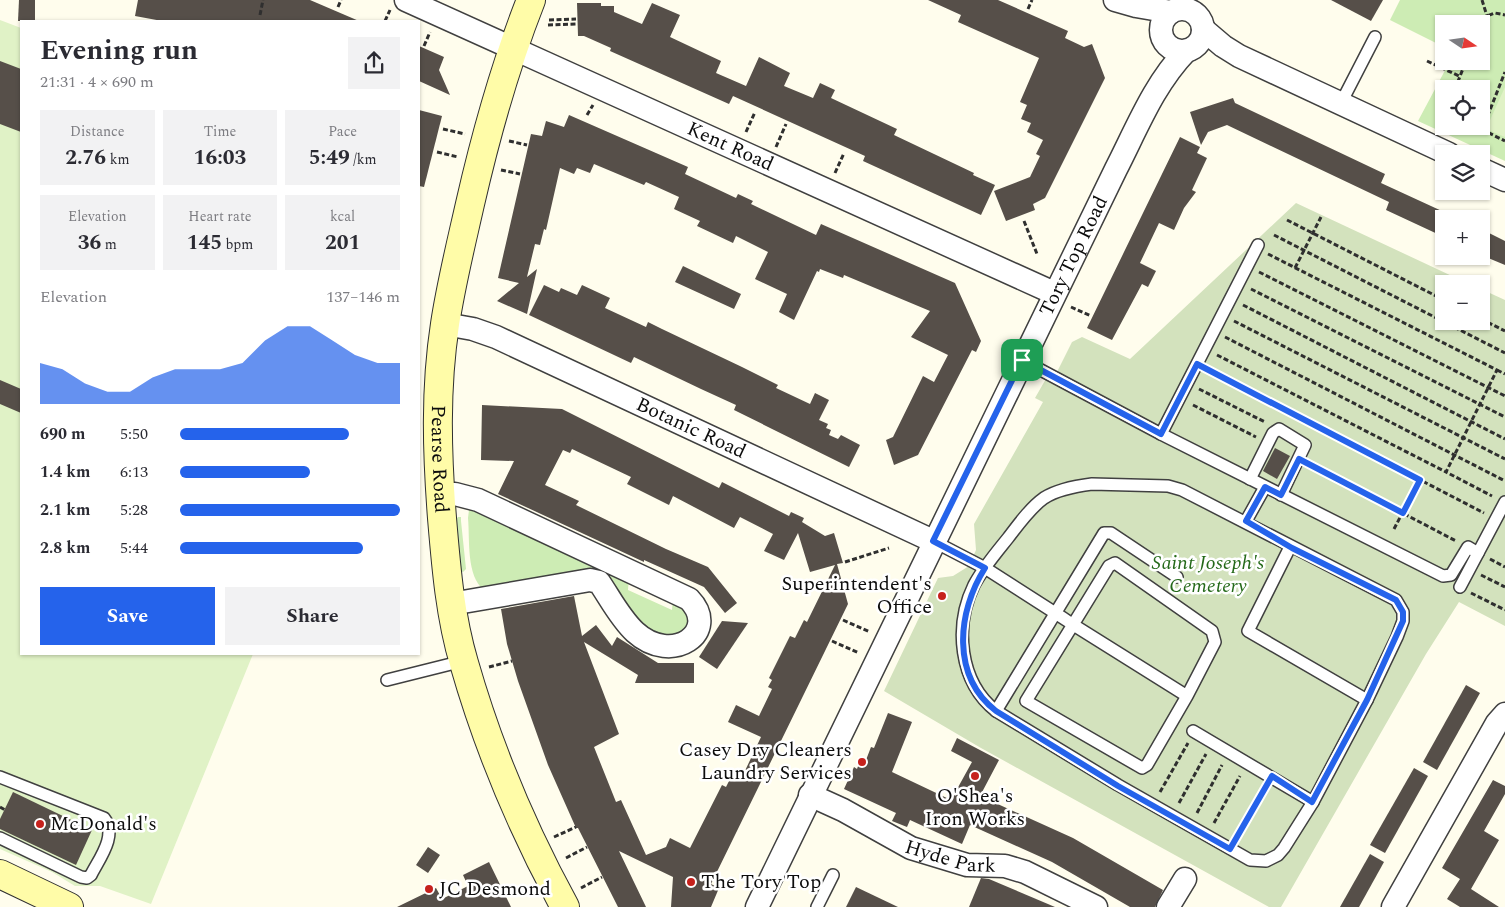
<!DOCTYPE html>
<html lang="en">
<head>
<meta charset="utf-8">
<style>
	:root { --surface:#fff; --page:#f2f2f3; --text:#2b2b33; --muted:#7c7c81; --accent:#2563eb }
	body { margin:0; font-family:Spectral,serif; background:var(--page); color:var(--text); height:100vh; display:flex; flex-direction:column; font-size:19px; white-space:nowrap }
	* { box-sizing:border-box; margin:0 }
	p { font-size:16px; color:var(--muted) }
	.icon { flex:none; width:28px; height:28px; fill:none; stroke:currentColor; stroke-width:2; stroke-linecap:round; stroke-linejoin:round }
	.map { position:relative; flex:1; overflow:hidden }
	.drawer { position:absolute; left:20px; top:20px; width:400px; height:635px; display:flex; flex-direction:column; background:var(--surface); border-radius:0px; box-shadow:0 1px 4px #0004 }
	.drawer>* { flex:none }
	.needle { width:32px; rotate:103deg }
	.buttons { position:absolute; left:1435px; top:15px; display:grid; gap:10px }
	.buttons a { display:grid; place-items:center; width:55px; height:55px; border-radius:0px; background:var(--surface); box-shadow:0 1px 4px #0004; font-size:25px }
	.pin { position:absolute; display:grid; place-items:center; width:42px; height:42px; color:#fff; margin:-21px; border-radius:10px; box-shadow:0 2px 8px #0006 }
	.round { display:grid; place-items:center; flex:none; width:52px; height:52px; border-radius:0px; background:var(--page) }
	.overview { display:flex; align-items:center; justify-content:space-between; height:85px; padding:0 20px }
	h1 { font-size:28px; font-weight:700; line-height:38px }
	.metrics { display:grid; grid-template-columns:repeat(3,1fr); gap:8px; height:85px; padding:5px 20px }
	.metrics div { display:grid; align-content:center; border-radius:0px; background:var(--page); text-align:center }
	.metrics b { font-size:21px; font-weight:700 }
	.metrics small { font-size:14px; font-weight:400 }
	.metrics p { font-size:14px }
	.chart { height:140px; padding:10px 20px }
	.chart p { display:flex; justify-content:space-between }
	.chart svg { width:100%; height:90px; margin-top:5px; fill:var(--accent); opacity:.7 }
	.button { display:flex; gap:10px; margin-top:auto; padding:10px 20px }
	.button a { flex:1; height:58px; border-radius:0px; background:var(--accent); color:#fff; font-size:20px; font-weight:700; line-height:58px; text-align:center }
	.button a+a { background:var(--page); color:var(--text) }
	ul { padding:0 20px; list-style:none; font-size:16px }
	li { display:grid; grid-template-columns:80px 60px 1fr; align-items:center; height:38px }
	li i { height:12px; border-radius:6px; background:var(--accent) }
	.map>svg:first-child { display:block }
</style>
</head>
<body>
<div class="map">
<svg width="1505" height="907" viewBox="0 0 1505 907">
	<rect width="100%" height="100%" fill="#fffded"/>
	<g fill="#cdecb4" fill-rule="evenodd">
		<path d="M1400,0H1505V161L1418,121L1450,61H1481V24H1444V47L1390,20ZM1444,89H1481V126H1444Z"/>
		<path d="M476,505L599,567L597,572L484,590C466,576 470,540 468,518L469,510Z"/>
		<polygon points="458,517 461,517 461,521 466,569 463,572 460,571 455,520"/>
		<polygon points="610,574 629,576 628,590 672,610 673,598 692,617 681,638 648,637 608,581"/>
	</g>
	<polygon fill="#d3e2bd" points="1296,203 1469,284 1444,284 1444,321 1481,321 1481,289 1505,300 1505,626 1459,602 1426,654 1281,907 1269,907 981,748 884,691 938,578 953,576 969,566 976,550 974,524 1043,402 1035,398 1051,370 1057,372 1072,342 1082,337 1130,359"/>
	<g fill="#e0f2c6">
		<polygon points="0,20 21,28 21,654 253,654 151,904 100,886 75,886 52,872 0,849"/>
		<polygon points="1505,87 1505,137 1486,129"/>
	</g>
	<g fill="#564f49">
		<polygon points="19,0 35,0 35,21 18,21"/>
		<polygon points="138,0 310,0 359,21 162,21 135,16"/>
		<polygon points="928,0 998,0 1068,31 1065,38 1084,47 1092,44 1105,78 1045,198 1033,204 1035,210 1006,221 994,191 1030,177 1040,156 1036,154 1043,140 1027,132 1031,123 1021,119 1027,105 1020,102 1039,58 958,22 961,15"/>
		<polygon points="1331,0 1383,0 1371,21"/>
		<polygon points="577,3 601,3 601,6 614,6 614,12 642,24 652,3 680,15 670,37 721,61 716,73 746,86 759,57 790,73 784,86 813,98 820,83 835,90 831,98 897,129 894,135 974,173 973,175 995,185 981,215 863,161 865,156 733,96 729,104 610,51 611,48 584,36 578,36"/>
		<polygon points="419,46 444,57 439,70 450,95 419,81"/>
		<polygon points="0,61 21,69 21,132 0,124"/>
		<polygon points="1233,98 1235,103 1385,174 1381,183 1444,212 1444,237 1386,210 1389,202 1227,125 1208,132 1201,145 1190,112"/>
		<polygon points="419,110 442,116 424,187 419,186"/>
		<polygon points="569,115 688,167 685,174 736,198 738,194 753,201 751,204 816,235 821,224 955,283 981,341 976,352 972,350 918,455 894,465 886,440 893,437 923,376 934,382 948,355 911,337 930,311 844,275 843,278 820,269 819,272 817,271 794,320 779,312 787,294 755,279 768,252 736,236 733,243 697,226 700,221 674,209 679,197 646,182 644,185 594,164 590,173 577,168 574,174 560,168 546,230 544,229 540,245 535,244 527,277 537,269 527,314 497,301 519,283 498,278 531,134 542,136 546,121 564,127"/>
		<polygon points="1180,137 1200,147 1197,153 1207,158 1192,190 1196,192 1184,208 1174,230 1159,223 1140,263 1156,271 1148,287 1142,284 1112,340 1087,328"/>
		<polygon points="1481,229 1505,241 1505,265 1481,255"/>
		<polygon points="683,266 741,294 734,309 675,282"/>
		<polygon points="544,285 559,292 561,288 577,295 582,285 610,298 605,308 646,327 648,322 662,329 742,367 778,385 776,388 810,404 815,393 829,400 819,420 828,424 826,428 831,430 829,435 838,439 841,435 860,445 849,467 734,410 736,405 701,389 634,357 631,363 529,315"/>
		<polygon points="0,380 21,389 21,413 0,404"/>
		<polygon points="482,405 562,409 719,488 722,482 789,516 791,512 804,518 802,522 825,536 834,533 843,563 837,564 848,604 711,884 719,888 711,907 671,907 673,877 619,851 646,907 618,907 578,828 576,828 548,765 518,681 507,644 501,609 574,596 582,636 596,625 612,646 617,637 658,663 694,663 694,683 635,683 638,675 584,642 619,734 594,747 616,802 621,800 646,855 666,847 670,838 690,848 722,785 726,787 734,771 743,775 761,737 728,722 736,705 759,716 772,689 768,687 772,680 769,678 790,636 795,638 804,620 807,622 835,565 810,572 798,533 784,560 764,551 773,534 740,517 734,528 673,496 669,505 627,484 631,477 572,449 570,453 563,450 545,485 579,501 576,505 666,549 708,567 737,603 725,613 704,587 644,560 644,562 498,494 514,461 481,460"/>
		<polygon points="1275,448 1290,456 1277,479 1263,471"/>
		<polygon points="722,621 748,623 717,669 699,657"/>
		<polygon points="1466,685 1480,693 1437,770 1423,762"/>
		<polygon points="888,713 912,722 892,772 951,800 972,762 951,751 957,738 999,760 980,796 1073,838 1163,890 1155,907 1130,907 1052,862 970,825 962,844 910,820 907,827 892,821 896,813 844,789 854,767 857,769 861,758 866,760 871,747 874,748"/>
		<polygon points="1414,768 1428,776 1385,853 1370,845"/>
		<polygon points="1493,780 1505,786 1505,794 1484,831 1499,840 1471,889 1499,907 1460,907 1447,899 1460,879 1442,868"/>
		<polygon points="13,792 92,830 76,865 0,829 0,819"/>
		<polygon points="428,847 440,855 428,873 416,865"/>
		<polygon points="1370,854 1384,862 1359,907 1340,907"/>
		<polygon points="489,862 511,907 397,907 436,888 442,899 468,886 463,875"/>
		<polygon points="981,878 989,879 1055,907 969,907"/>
		<polygon points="856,887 898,907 846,907"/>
	</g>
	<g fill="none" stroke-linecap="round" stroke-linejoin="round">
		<g stroke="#404040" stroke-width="14">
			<g id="lane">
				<polyline points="1341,103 1375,37"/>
				<polyline points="1022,360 1161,434 1443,576 1451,575 1468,547 1478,553"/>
				<polyline points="1161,434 1258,245"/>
				<polyline points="1250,479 1273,433 1279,429 1305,445 1281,495"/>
				<path d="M1092,484L1168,486L1182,490L1396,600L1403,612V621L1397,637L1367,700L1313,802L1284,848L1278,855L1266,861L1250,860L1118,785L996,711C959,682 954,626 974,585C983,568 996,553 1008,538C1018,525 1030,508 1044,498C1058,489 1076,486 1092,484Z"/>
				<polyline points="1246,521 1265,487"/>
				<polyline points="933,541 985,568 1063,618 1072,624 1187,696 1147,765 1142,768 1026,701 1109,566 1115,563 1212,631 1215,642 1187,696"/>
				<polyline points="1290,547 1248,631 1367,700"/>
				<polyline points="1460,587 1505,502"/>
				<polyline points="387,680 463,661"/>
				<polyline points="996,711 1104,533 1111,533 1177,577"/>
				<polyline points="1193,731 1313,802"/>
				<path d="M0,777L104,818C118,835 99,859 91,875L87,878L81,877L0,838"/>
				<polyline points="817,907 833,875"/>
			</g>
		</g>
		<g stroke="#404040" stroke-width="25">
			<g id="street">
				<path id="s1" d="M406,0L1054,293"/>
				<polyline points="1115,0 1136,6 1171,12"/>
				<circle cx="1182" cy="30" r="21"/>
				<polyline points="1203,29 1223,46 1239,56 1449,154"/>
				<polyline points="1481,169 1505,180"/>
				<path id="s2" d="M445,324L473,329L496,337L933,541"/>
				<path d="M440,495L455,494L478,500L689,599C721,632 672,666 635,632C620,618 610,598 599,582L590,580L451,604"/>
				<path id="s3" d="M810,795L843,810L911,848L967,865L1005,866L1025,872L1096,907"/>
				<path id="s4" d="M757,907L1116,169C1137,128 1154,84 1186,51"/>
				<polyline points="1168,907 1185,879"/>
				<polyline points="1393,907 1497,723 1505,714"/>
			</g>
		</g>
		<g stroke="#2f2f2f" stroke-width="30">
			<g id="secondary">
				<path id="s5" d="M531,0C505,66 486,134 470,204C461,244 451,284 445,324C435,389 437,453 442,518C446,566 450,616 464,663C488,747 523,830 565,907"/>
				<polyline points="0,874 69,907"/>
			</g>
		</g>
		<g stroke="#2f2f2f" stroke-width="3" stroke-dasharray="5 2.5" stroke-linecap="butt">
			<polyline points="1482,0 1487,16"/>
			<polyline points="338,7 341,0"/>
			<polyline points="1028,9 1032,0"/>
			<polyline points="260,15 263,0"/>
			<polyline points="549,20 576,19"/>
			<polyline points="385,21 390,10"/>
			<polyline points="548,25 576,24"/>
			<polyline points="1481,28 1487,16 1495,13 1505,15"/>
			<polyline points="424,46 430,32"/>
			<polyline points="1427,61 1459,76"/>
			<polyline points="1455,89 1466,61"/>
			<polyline points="587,115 593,105"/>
			<polyline points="1475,126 1505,141"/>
			<polyline points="443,129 465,134"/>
			<polyline points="1482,130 1505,72"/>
			<polyline points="746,132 755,112"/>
			<polyline points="509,141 527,145"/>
			<polyline points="776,147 786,124"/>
			<polyline points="437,152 458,157"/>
			<polyline points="501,170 520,174"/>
			<polyline points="835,173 844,153"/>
			<polyline points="1287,220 1444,300"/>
			<polyline points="1024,221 1037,254"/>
			<polyline points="1274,235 1505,353"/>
			<polyline points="1268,254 1497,370 1446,472 1492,496"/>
			<polyline points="1295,268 1321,217"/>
			<polyline points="1259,272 1505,396"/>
			<polyline points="1251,289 1505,417"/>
			<polyline points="1243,305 1505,439"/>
			<polyline points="1071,307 1091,316"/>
			<polyline points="1481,319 1505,331"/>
			<polyline points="1234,321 1505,459"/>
			<polyline points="1225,337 1505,481"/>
			<polyline points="1217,355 1446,472"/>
			<polyline points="1497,370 1505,374"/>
			<polyline points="1210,371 1484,513"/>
			<polyline points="1199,389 1265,422"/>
			<polyline points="1193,405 1256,437"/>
			<polyline points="1311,465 1456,541"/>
			<polyline points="1394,529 1420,479"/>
			<polyline points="1490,559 1505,567"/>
			<polyline points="845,562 889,548"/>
			<polyline points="1481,575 1505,587"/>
			<polyline points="1471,593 1505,610"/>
			<polyline points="843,620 870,632"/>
			<polyline points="832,641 859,653"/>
			<polyline points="489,667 512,661"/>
			<polyline points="1160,792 1188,743"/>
			<polyline points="1179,803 1206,754"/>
			<polyline points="0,807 5,810"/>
			<polyline points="1197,813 1222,765"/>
			<polyline points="1214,823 1240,776"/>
			<polyline points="554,837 576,827"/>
			<polyline points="1237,837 1264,790"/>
			<polyline points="566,858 587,847"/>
			<polyline points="581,888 602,877"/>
		</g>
		<use href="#lane" stroke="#fff" stroke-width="11"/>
		<use href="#street" stroke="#fff" stroke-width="22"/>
		<use href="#secondary" stroke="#fffca8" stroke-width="28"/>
	</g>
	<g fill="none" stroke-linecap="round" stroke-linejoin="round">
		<g stroke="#fff" stroke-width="10">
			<path id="route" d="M1022,360L1161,434L1197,364L1420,480L1403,513L1299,459L1281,495L1265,487L1246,521L1292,548L1396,600L1403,612V621L1367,700L1312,802L1272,776L1230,849L1118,786L996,711C951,676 957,612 985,568L933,541Z"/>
		</g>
		<use href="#route" stroke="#2563eb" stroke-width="6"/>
	</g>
	<g fill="#c6211c" stroke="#fff" stroke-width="2">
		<circle cx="942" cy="596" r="5"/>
		<circle cx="862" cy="762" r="5"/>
		<circle cx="975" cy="776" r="5"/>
		<circle cx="40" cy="824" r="5"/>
		<circle cx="691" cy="882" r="5"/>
		<circle cx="429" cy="889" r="5"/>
	</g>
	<g text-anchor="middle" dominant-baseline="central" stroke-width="5" stroke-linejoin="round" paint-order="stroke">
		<g font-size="20" fill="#0d0d0d" stroke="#fff">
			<text stroke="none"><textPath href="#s1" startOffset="356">Kent Road</textPath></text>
			<text stroke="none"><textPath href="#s4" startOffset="724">Tory Top Road</textPath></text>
			<text stroke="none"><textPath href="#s2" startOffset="268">Botanic Road</textPath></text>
			<text stroke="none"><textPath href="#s5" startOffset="471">Pearse Road</textPath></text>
			<text stroke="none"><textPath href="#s3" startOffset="155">Hyde Park</textPath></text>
		</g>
		<g font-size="20" font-style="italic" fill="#246919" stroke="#fff">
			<text x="1208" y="563">Saint Joseph's<tspan x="1208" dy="23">Cemetery</tspan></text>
		</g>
		<g font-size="20" fill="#0d0d0d" stroke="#fff" text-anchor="start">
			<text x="932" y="584" text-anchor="end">Superintendent's<tspan x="932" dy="23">Office</tspan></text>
			<text x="852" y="750" text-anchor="end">Casey Dry Cleaners<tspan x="852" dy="23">Laundry Services</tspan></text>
			<text x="975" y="796" text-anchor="middle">O'Shea's<tspan x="975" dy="23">Iron Works</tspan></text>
			<text x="50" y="824">McDonald's</text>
			<text x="701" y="882">The Tory Top</text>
			<text x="439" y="889">JC Desmond</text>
		</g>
	</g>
</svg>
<div class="buttons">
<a><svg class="needle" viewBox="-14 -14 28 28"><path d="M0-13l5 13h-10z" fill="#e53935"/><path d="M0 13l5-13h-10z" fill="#7c7c81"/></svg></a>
<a><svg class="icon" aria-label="locate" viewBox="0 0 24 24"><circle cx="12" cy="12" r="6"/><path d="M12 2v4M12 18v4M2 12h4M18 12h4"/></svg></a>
<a><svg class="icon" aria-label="layers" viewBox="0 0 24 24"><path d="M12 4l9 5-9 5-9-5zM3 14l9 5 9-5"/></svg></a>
<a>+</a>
<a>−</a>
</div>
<div class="pin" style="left:1022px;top:360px;background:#1e9e55"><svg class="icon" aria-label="arrive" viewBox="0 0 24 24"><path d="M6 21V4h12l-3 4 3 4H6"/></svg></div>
<section class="drawer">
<div class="overview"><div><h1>Evening run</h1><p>21:31 · 4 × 690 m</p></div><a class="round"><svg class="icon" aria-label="share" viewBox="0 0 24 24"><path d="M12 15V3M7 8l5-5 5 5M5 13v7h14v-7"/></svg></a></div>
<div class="metrics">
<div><p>Distance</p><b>2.76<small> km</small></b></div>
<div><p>Time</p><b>16:03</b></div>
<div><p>Pace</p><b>5:49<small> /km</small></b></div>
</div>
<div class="metrics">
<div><p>Elevation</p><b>36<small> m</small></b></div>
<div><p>Heart rate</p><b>145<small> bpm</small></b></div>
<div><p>kcal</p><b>201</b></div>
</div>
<div class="chart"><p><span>Elevation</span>137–146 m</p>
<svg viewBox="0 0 160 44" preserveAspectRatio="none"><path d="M0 44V24L10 27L20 34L30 38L40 38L50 31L60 27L70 27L80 27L90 24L100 13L110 6L120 6L130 13L140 20L150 24L160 24V44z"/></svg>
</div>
<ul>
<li><b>690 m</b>5:50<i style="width:77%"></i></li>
<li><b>1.4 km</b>6:13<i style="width:59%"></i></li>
<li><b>2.1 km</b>5:28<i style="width:100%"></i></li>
<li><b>2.8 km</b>5:44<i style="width:83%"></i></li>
</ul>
<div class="button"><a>Save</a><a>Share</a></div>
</section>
</div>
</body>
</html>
